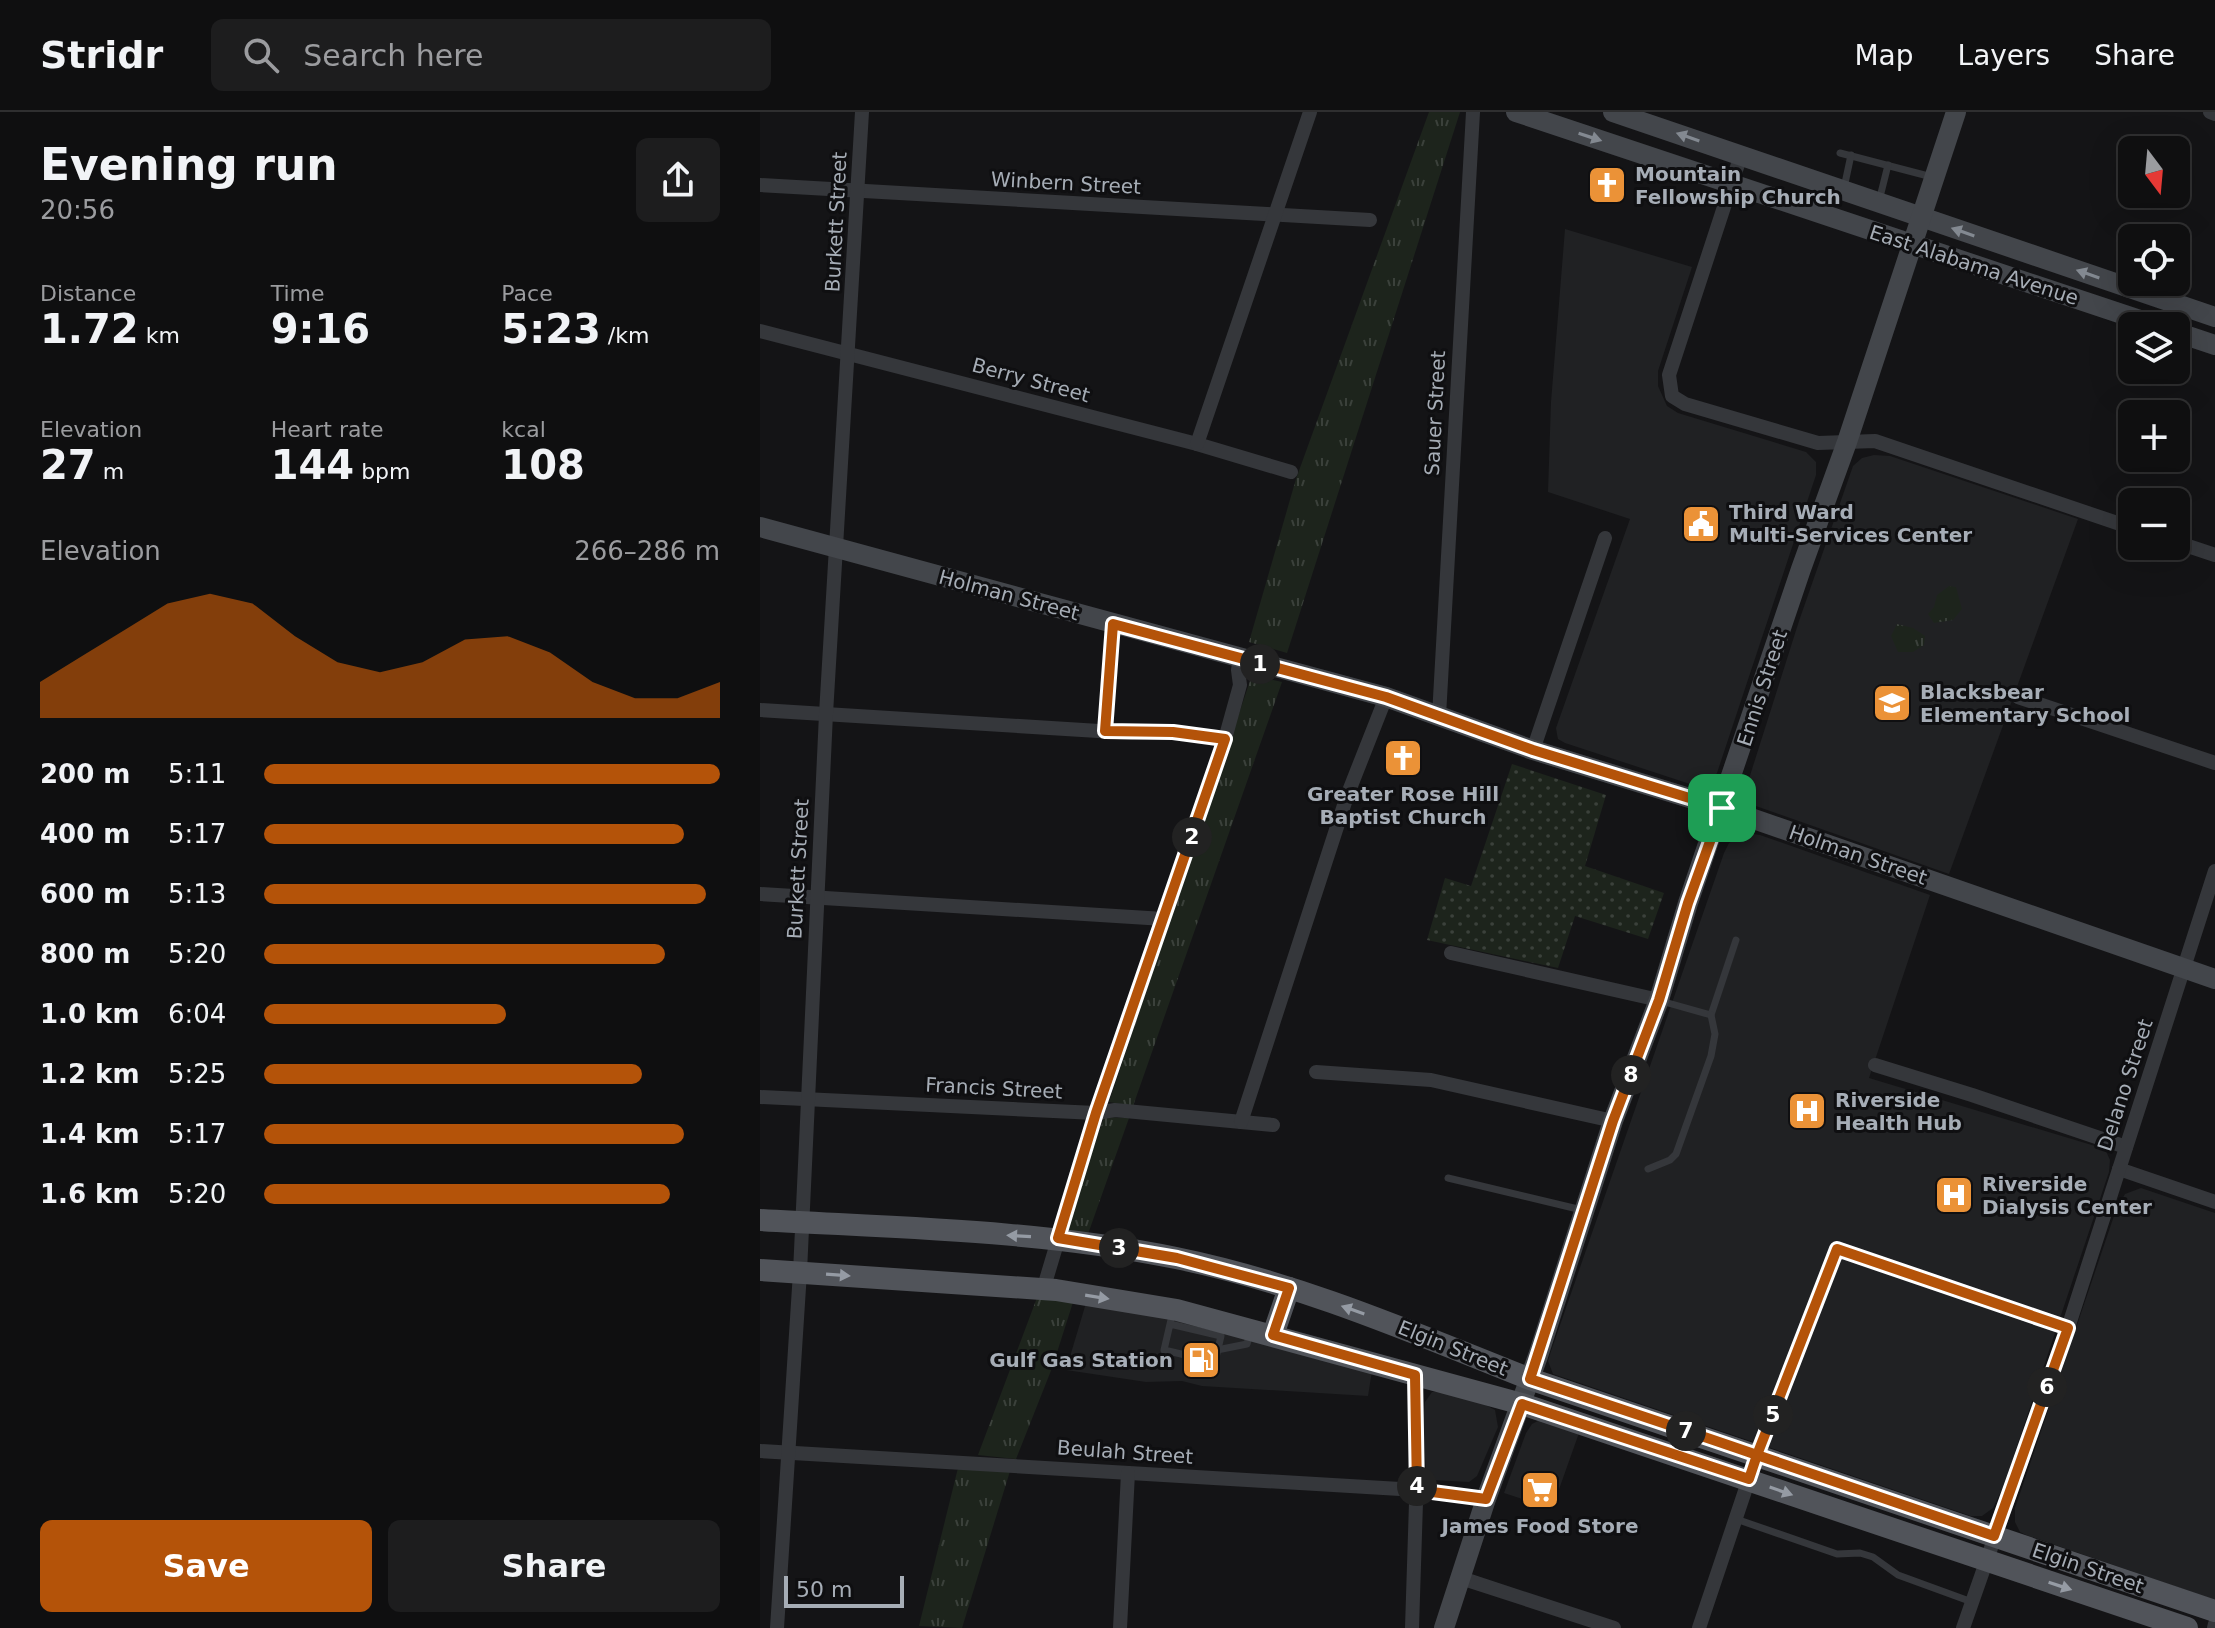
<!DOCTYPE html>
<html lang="en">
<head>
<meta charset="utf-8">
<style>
	:root { --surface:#0f0f10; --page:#1d1d1e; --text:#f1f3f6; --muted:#9b9c9f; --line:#2f2f30; --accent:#b45309 }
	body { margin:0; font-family:"DejaVu Sans",sans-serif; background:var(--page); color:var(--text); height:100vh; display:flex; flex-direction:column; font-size:30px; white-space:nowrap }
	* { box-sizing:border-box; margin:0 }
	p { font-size:26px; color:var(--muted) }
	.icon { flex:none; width:44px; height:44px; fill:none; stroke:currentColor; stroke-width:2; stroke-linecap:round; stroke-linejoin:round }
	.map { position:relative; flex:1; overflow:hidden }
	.sheet { display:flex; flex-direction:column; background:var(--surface); width:760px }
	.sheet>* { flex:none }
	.needle { width:52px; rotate:164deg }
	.controls { position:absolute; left:1358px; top:24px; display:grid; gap:16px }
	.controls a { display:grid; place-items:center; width:72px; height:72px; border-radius:12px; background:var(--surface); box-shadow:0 8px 32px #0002,0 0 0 2px var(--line); font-size:40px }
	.scale { position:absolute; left:24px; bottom:20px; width:120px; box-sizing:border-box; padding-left:8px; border:4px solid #a6adb6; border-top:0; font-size:22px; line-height:28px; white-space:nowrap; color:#a6adb6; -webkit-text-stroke:6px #0f0f11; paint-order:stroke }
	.pin { position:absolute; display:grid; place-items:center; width:68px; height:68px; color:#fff; margin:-34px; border-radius:16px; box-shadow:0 4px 12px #0006 }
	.km { position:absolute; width:40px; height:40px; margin:-20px; border-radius:50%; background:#222; color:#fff; font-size:22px; line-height:40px; text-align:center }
	.round { display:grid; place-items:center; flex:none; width:84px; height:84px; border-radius:12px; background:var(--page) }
	.head { display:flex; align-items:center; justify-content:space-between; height:136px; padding:0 40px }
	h1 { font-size:44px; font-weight:700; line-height:60px }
	.stats { display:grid; grid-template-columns:repeat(3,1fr); gap:12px; height:136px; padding:8px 40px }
	.stats div { display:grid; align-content:center }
	.stats b { font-size:40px; font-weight:700 }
	.stats small { font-size:22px; font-weight:400 }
	.stats p { font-size:22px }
	.chart { height:224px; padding:16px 40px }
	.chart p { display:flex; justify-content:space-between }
	.chart svg { width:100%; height:144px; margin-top:8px; fill:var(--accent); opacity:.7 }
	.button { display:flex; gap:16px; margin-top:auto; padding:16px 40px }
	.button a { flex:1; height:92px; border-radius:12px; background:var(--accent); color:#fff; font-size:32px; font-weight:700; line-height:92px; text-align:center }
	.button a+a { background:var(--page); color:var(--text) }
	ul { padding:0 40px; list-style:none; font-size:26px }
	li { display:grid; grid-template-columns:128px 96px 1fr; align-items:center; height:60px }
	li i { height:20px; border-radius:10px; background:var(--accent) }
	header { display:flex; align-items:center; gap:48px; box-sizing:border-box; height:112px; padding:0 40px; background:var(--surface); border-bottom:2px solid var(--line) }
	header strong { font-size:38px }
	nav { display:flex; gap:44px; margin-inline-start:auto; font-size:28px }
	.search { width:560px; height:72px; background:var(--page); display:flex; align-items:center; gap:20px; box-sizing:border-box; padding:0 28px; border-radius:12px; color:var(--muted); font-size:30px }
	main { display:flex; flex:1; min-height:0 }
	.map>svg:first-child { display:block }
</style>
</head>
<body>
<header>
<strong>Stridr</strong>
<div class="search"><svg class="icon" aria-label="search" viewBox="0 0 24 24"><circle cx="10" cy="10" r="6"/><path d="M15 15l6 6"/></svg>Search here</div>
<nav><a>Map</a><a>Layers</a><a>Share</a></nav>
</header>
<main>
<section class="sheet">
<div class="head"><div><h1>Evening run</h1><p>20:56</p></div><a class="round"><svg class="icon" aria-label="share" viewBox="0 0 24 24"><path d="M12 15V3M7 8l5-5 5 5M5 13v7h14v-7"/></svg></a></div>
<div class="stats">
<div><p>Distance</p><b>1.72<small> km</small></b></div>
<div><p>Time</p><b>9:16</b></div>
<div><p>Pace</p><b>5:23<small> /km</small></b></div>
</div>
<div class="stats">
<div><p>Elevation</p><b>27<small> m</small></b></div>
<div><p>Heart rate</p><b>144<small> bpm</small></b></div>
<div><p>kcal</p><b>108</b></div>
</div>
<div class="chart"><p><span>Elevation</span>266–286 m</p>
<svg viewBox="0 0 160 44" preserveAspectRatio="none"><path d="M0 44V33L10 25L20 17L30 9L40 6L50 9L60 19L70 27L80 30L90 27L100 20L110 19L120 24L130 33L140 38L150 38L160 33V44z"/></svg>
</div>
<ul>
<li><b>200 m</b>5:11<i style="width:100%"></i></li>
<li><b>400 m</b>5:17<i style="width:92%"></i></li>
<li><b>600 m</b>5:13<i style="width:97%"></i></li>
<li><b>800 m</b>5:20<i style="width:88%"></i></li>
<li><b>1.0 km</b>6:04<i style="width:53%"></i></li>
<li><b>1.2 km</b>5:25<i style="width:83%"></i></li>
<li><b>1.4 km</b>5:17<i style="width:92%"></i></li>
<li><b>1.6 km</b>5:20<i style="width:89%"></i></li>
</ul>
<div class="button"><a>Save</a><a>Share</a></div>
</section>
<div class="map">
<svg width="1455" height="1516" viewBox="0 0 1455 1516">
	<defs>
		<pattern id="grass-dots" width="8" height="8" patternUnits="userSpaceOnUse" patternTransform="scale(2)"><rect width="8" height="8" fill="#1d241c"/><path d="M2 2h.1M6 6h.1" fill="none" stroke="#3b413b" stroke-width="1.8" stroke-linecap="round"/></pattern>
		<pattern id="park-tufts" width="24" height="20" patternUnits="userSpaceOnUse" patternTransform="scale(2)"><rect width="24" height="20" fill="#1d241c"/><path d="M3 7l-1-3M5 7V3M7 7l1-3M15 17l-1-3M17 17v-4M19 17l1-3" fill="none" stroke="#3b413b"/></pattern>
	</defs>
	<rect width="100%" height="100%" fill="#141416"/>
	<g fill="#202123">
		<polygon points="805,117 932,155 898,259 898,274 907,294 918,301 1046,340 1056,350 1056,363 957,661 949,671 942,673 933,673 805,631 798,627 797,622 796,616 870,407 788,380 791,290"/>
		<polygon points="1114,343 1130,344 1318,407 1189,762 993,693 989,685 987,673 1039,509 1093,354 1102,346"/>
		<polygon points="986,721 1000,723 1170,783 1109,966 1345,1037 1350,1048 1349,1060 1244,1373 1233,1396 1222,1404 1211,1404 793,1262 788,1249 791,1239 964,741 969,731"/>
		<polygon points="1381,1076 1455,1101 1455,1488 1266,1423 1260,1420 1255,1410 1255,1396 1356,1098 1365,1082"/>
		<polygon points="326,1191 407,1203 612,1259 608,1284 442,1274 422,1269 386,1270 306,1258"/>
		<polygon points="672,1280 682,1280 722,1291 735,1298 738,1315 717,1364 709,1370 672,1368 666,1361 663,1309 665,1290"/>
		<polygon points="780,1308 819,1321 792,1397 744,1381 766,1321 772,1312"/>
	</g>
	<polygon fill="url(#grass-dots)" points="752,652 846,683 825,754 904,781 888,827 815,804 798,856 667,828 685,766 711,774"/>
	<g fill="url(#park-tufts)">
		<polygon points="669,0 700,0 527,541 489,530 536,367"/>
		<polygon points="1189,474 1196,475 1202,497 1193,508 1174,511 1168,502 1174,495 1177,483"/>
		<polygon points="1137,512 1153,516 1165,524 1164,533 1153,540 1138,540 1131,524"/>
		<polygon points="492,563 522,570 373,994 349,990"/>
		<polygon points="344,1005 369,1006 328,1122 306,1117"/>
		<polygon points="278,1183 314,1187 292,1256 256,1347 218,1343"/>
		<polygon points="198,1356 250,1359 202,1516 159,1514"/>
	</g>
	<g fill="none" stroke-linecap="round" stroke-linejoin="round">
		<g stroke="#35373b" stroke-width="7">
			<polyline points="1080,41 1172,65"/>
			<polyline points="1084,76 1091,43"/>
			<polyline points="1119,89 1128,53"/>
			<polyline points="901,889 951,903 976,828"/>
			<polyline points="888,1057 910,1048 916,1042 951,944 955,922 951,903"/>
			<polyline points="688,1066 822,1098"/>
			<polyline points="410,1212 461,1224 455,1250 404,1238 413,1199"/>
			<polyline points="457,1238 487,1232 490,1221"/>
			<polyline points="976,1407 1077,1442 1100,1441 1113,1445 1138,1463 1212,1490"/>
		</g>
		<g stroke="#35373b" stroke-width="14">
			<polyline points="1450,0 1455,2"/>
			<polyline points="981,43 909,263 912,284 925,292 1058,331 1115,329 1372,416"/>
			<polyline points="0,73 610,108"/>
			<polyline points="0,219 437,332 531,360"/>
			<polyline points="437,332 550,0"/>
			<polyline points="1416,430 1455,443"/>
			<polyline points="1258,585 1455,651"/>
			<polyline points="0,598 371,621 413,620 465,627"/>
			<polyline points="679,604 713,0"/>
			<polyline points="345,619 353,512"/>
			<polyline points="773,638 845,426"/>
			<polyline points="0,782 404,807"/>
			<polyline points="691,841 899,888"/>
			<polyline points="1115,953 1212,983 1366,1035"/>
			<polyline points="556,960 671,968 853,1009"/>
			<polyline points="0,985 336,1001 355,998 513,1013"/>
			<polyline points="481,1010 587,684 626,585"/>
			<polyline points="1359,1057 1455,1090"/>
			<polyline points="283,1178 336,1001 465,627 480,573 478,558 480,546"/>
			<polyline points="0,1339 657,1378 726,1387"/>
			<polyline points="701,1466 854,1516"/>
			<polyline points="17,1516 40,1160 66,602 102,0"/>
			<polyline points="360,1516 368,1361"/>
			<polyline points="652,1516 657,1359 655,1263"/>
			<polyline points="939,1516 989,1367 1077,1137 1308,1216"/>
			<polyline points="1203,1516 1308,1216 1455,759"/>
			<polyline points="1454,1516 1455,1512"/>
		</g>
		<g stroke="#43464b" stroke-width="20">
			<polyline points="756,0 1398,214"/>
			<polyline points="853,0 1455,205"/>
			<polyline points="1416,220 1455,233"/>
			<polyline points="0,415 626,585 773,638 962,696 1455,867"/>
			<polyline points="684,1516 726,1387 778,1244 853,1009 899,888 928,791 1041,457 1087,330 1196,0"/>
		</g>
		<g stroke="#51545a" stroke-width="22">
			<path d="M0,1108C139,1116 279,1118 416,1146C539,1171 654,1221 770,1267L1455,1499"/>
			<polyline points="0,1158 296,1178 417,1198 762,1292 1427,1516"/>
			<polyline points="513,1223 529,1176"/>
		</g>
	</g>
	<defs><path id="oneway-solid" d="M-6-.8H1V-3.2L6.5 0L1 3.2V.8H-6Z" transform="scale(2)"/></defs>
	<g fill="#838991">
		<use href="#oneway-solid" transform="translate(830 25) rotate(18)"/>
		<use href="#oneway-solid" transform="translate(928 25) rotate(-161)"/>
		<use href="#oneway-solid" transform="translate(1203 120) rotate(-161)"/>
		<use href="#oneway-solid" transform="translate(1328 162) rotate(-161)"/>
	</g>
	<g fill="#959ba4">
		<use href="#oneway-solid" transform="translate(259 1124) rotate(-177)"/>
		<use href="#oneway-solid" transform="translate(78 1163) rotate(4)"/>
		<use href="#oneway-solid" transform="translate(337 1185) rotate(9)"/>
		<use href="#oneway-solid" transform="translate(593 1198) rotate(-161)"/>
		<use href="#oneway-solid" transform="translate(1021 1379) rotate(19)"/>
		<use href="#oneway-solid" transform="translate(1300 1474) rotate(18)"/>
	</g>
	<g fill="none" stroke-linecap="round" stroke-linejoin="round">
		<g stroke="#fff" stroke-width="16">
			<path id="route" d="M962,696L773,638L626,585L353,512L345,619L413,620L465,627L336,1001L298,1126L417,1146L529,1176L513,1223L655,1263L657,1378L726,1387L762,1292L989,1367L997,1343L1077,1137L1308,1216L1234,1424L997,1343C922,1317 846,1292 770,1267L853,1009L899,888L928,791L962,696"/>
		</g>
		<use href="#route" stroke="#b45309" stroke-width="10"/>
	</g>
	<defs>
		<g id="church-square" transform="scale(2)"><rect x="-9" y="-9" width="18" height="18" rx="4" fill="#eb9237" stroke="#0f0f11"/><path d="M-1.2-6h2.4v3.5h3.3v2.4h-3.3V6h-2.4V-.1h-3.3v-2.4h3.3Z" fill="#fff"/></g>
		<g id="civic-square" transform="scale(2)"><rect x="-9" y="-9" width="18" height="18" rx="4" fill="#eb9237" stroke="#0f0f11"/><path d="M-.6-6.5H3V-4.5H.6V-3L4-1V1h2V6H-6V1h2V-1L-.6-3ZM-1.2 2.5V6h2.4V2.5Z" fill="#fff"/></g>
		<g id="school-square" transform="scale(2)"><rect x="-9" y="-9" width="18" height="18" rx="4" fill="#eb9237" stroke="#0f0f11"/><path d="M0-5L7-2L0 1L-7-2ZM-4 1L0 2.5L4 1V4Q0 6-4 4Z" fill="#fff"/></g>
		<g id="hospital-square" transform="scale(2)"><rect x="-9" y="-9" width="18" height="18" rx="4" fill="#eb9237" stroke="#0f0f11"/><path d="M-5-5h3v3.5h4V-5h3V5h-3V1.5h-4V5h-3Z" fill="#fff"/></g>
		<g id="fuel-square" transform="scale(2)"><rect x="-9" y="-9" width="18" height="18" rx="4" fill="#eb9237" stroke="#0f0f11"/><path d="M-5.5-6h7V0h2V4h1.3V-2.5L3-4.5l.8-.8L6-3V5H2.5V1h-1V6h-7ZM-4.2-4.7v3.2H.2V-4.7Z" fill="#fff"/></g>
		<g id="supermarket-square" transform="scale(2)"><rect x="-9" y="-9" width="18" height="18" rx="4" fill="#eb9237" stroke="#0f0f11"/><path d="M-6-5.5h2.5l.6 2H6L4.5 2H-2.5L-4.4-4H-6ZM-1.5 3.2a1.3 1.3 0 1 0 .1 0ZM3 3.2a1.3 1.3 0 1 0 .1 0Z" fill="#fff"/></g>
	</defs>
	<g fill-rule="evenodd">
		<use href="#church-square" x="847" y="73"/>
		<use href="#civic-square" x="941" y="412"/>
		<use href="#school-square" x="1132" y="591"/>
		<use href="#church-square" x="643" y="646"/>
		<use href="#hospital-square" x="1047" y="999"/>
		<use href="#hospital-square" x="1194" y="1083"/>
		<use href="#fuel-square" x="441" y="1248"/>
		<use href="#supermarket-square" x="780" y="1378"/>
	</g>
	<g text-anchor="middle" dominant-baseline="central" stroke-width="6" stroke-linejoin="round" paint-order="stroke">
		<g font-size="20" font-weight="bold" fill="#a6adb6" stroke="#0f0f11" text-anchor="start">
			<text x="875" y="62">Mountain<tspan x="875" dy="23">Fellowship Church</tspan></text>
			<text x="969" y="400">Third Ward<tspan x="969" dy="23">Multi-Services Center</tspan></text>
			<text x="1160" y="580">Blacksbear<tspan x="1160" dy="23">Elementary School</tspan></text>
			<text x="643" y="682" text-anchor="middle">Greater Rose Hill<tspan x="643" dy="23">Baptist Church</tspan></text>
			<text x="1075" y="988">Riverside<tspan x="1075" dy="23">Health Hub</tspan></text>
			<text x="1222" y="1072">Riverside<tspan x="1222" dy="23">Dialysis Center</tspan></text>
			<text x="413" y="1248" text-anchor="end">Gulf Gas Station</text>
			<text x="780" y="1414" text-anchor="middle">James Food Store</text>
		</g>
		<g font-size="20" fill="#a6adb6" stroke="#0f0f11">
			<text transform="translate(306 71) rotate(3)">Winbern Street</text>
			<text transform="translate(76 110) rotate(-87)">Burkett Street</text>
			<text transform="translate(1214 153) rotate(18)">East Alabama Avenue</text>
			<text transform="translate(271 268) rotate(15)">Berry Street</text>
			<text transform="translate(675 301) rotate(-87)">Sauer Street</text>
			<text transform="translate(249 483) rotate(15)">Holman Street</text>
			<text transform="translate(1002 576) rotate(-72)">Ennis Street</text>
			<text transform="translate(1098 743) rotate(19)">Holman Street</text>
			<text transform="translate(38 757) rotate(-87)">Burkett Street</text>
			<text transform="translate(1365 973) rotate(-72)">Delano Street</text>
			<text transform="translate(234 976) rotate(3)">Francis Street</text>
			<text transform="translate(693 1236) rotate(22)">Elgin Street</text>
			<text transform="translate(365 1340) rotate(4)">Beulah Street</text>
			<text transform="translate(1328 1456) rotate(19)">Elgin Street</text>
		</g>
	</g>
</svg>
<div class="controls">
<a><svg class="needle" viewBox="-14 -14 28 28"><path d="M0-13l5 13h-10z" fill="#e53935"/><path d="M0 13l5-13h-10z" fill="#9b9c9f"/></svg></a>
<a><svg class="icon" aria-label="locate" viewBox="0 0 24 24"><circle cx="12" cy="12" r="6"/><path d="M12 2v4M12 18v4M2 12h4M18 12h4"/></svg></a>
<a><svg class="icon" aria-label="layers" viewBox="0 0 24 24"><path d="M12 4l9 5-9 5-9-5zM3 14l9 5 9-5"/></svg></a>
<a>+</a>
<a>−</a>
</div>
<div class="scale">50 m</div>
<div class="pin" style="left:962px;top:696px;background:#1e9e55"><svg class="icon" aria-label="arrive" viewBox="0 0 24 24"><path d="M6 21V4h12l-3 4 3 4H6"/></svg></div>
<b class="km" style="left:500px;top:552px">1</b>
<b class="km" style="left:432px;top:725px">2</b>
<b class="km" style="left:359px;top:1136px">3</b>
<b class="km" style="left:657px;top:1374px">4</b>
<b class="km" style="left:1013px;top:1303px">5</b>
<b class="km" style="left:1287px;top:1275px">6</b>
<b class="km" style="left:926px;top:1319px">7</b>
<b class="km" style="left:871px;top:963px">8</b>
</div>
</main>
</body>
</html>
